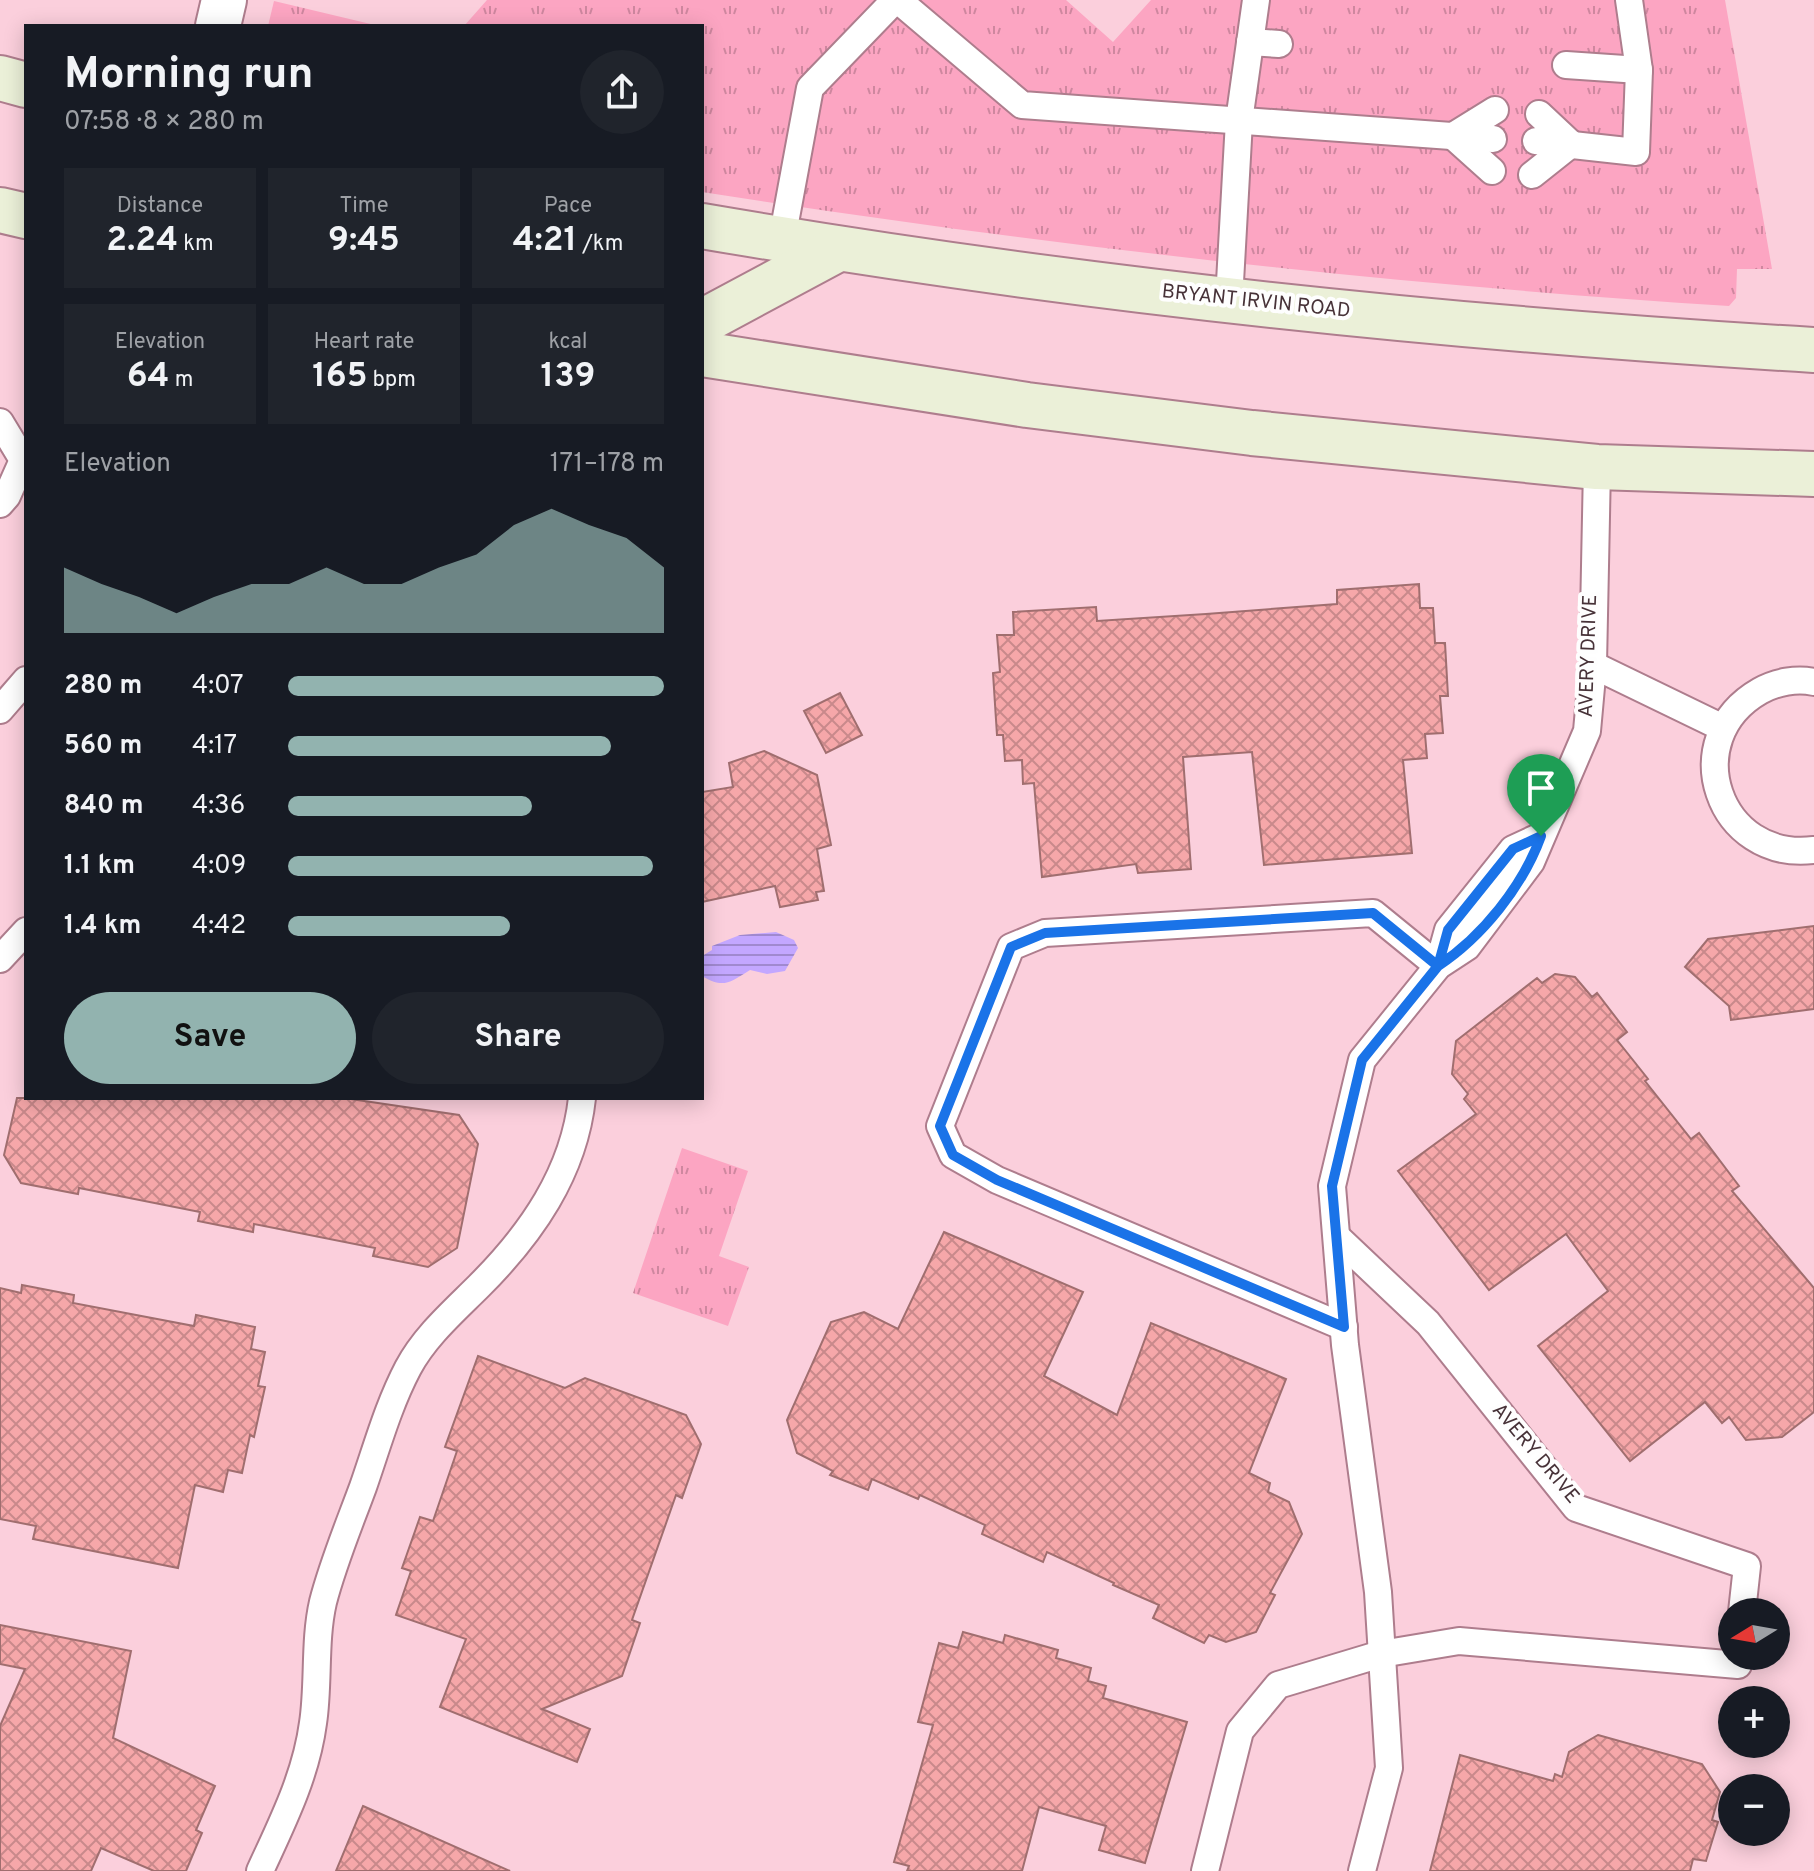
<!DOCTYPE html>
<html lang="en">
<head>
<meta charset="utf-8">
<style>
	:root { --surface:#171b24; --page:#20242c; --text:#f1f3f6; --muted:#9ea1a6; --accent:#92b3af }
	body { margin:0; font-family:Overpass,sans-serif; background:var(--page); color:var(--text); height:100vh; display:flex; flex-direction:column; font-size:30px; white-space:nowrap }
	* { box-sizing:border-box; margin:0 }
	p { font-size:26px; color:var(--muted) }
	.icon { flex:none; width:44px; height:44px; fill:none; stroke:currentColor; stroke-width:2; stroke-linecap:round; stroke-linejoin:round }
	.map { position:relative; flex:1; overflow:hidden }
	.panel { position:absolute; left:24px; top:24px; width:680px; height:1076px; display:flex; flex-direction:column; background:var(--surface); border-radius:0px; box-shadow:0 4px 20px #0003 }
	.panel>* { flex:none }
	.needle { width:52px; rotate:259deg }
	.buttons { position:absolute; left:1718px; top:1598px; display:grid; gap:16px }
	.buttons a { display:grid; place-items:center; width:72px; height:72px; border-radius:50%; background:var(--surface); box-shadow:0 4px 20px #0003; font-size:40px }
	.pin { position:absolute; display:grid; place-items:center; width:68px; height:68px; color:#fff; margin:-82px -34px; border-radius:50% 50% 50% 0; rotate:-45deg; box-shadow:0 0 8px #0007 }
	.pin .icon { rotate:45deg }
	.round { display:grid; place-items:center; flex:none; width:84px; height:84px; border-radius:42px; background:var(--page) }
	.headline { display:flex; align-items:center; justify-content:space-between; height:136px; padding:0 40px }
	h1 { font-size:44px; font-weight:700; line-height:60px }
	.stats { display:grid; grid-template-columns:repeat(3,1fr); gap:12px; height:136px; padding:8px 40px }
	.stats div { display:grid; align-content:center; border-radius:0px; background:var(--page); text-align:center }
	.stats b { font-size:34px; font-weight:700 }
	.stats small { font-size:22px; font-weight:400 }
	.stats p { font-size:22px }
	.chart { height:224px; padding:16px 40px }
	.chart p { display:flex; justify-content:space-between }
	.chart svg { width:100%; height:144px; margin-top:8px; fill:var(--accent); opacity:.7 }
	.cta { display:flex; gap:16px; margin-top:auto; padding:16px 40px }
	.cta a { flex:1; height:92px; border-radius:48px; background:var(--accent); color:#111; font-size:32px; font-weight:700; line-height:92px; text-align:center }
	.cta a+a { background:var(--page); color:var(--text) }
	ul { padding:0 40px; list-style:none; font-size:26px }
	li { display:grid; grid-template-columns:128px 96px 1fr; align-items:center; height:60px }
	li i { height:20px; border-radius:10px; background:var(--accent) }
	.map>svg:first-child { display:block }
</style>
</head>
<body>
<div class="map">
<svg width="1814" height="1871" viewBox="0 0 1814 1871">
	<defs>
		<pattern id="grass-tufts" width="24" height="20" patternUnits="userSpaceOnUse" patternTransform="scale(2)"><rect width="24" height="20" fill="#fca5c2"/><path d="M3 7l-1-3M5 7V3M7 7l1-3M15 17l-1-3M17 17v-4M19 17l1-3" fill="none" stroke="#ce879f"/></pattern>
		<pattern id="water-rules" width="6" height="5" patternUnits="userSpaceOnUse" patternTransform="scale(2)"><rect width="6" height="5" fill="#c3a7ff"/><path d="M0 2.5h6" fill="none" stroke="#a089cf"/></pattern>
		<pattern id="building-cross-hatch" width="8" height="8" patternUnits="userSpaceOnUse" patternTransform="scale(2)"><rect width="8" height="8" fill="#f6a7a9"/><path d="M0 0l8 8M0 8l8-8" fill="none" stroke="#c9898b"/></pattern>
	</defs>
	<rect width="100%" height="100%" fill="#fbcfdc"/>
	<g fill="url(#grass-tufts)">
		<path d="M487,0H1066L1113,42L1151,0H1725L1772,269H1737L1736,298L1729,306C1384,284 1043,245 702,192V26H464Z"/>
		<polygon points="274,1 379,26 268,26"/>
		<polygon points="682,1148 748,1171 719,1256 749,1267 728,1326 633,1293"/>
	</g>
	<path fill="url(#water-rules)" d="M776,932L794,940L798,948L785,971L767,974L750,970C728,984 723,988 702,976V956L712,950V946L740,935Z"/>
	<g fill="url(#building-cross-hatch)" stroke="#a06e6f" stroke-width="2">
		<polygon points="1419,584 1420,608 1433,608 1435,643 1445,643 1448,696 1440,696 1443,733 1425,734 1427,758 1403,760 1412,853 1264,865 1252,752 1183,757 1191,869 1138,873 1136,864 1042,877 1034,783 1023,784 1022,760 1005,761 1003,735 997,735 993,673 1000,672 997,635 1014,635 1013,612 1096,607 1097,621 1206,614 1337,604 1337,590"/>
		<polygon points="840,693 862,735 826,753 804,711"/>
		<polygon points="764,751 817,775 831,845 817,849 824,891 816,892 818,900 780,907 775,886 702,902 702,792 733,787 729,763"/>
		<polygon points="1814,926 1814,1009 1731,1020 1729,1006 1685,967 1708,939"/>
		<polygon points="1555,974 1575,977 1592,997 1597,993 1627,1032 1617,1040 1648,1079 1645,1081 1691,1139 1699,1133 1739,1186 1732,1191 1814,1288 1814,1412 1782,1437 1746,1440 1729,1417 1722,1423 1705,1402 1630,1461 1538,1346 1608,1291 1566,1234 1489,1290 1398,1171 1476,1114 1464,1099 1468,1094 1452,1074 1456,1041 1537,978 1542,983"/>
		<polygon points="17,1098 344,1098 459,1115 478,1144 457,1248 428,1267 373,1256 375,1248 254,1224 253,1232 198,1221 200,1212 79,1188 78,1194 21,1183 4,1155"/>
		<polygon points="944,1232 1083,1292 1044,1376 1117,1415 1151,1323 1286,1379 1249,1473 1270,1483 1268,1492 1289,1502 1302,1534 1270,1593 1275,1595 1256,1632 1226,1642 1209,1635 1204,1643 1153,1618 1159,1605 1113,1585 1114,1583 1047,1552 1043,1562 982,1534 985,1525 920,1495 918,1499 872,1479 868,1490 830,1475 833,1471 797,1453 787,1420 831,1322 864,1312 898,1329"/>
		<polygon points="22,1285 74,1295 73,1303 194,1326 196,1315 255,1327 251,1349 265,1352 258,1386 265,1387 254,1437 250,1435 242,1473 228,1470 223,1492 195,1485 178,1568 33,1539 36,1526 0,1519 0,1288 21,1293"/>
		<polygon points="478,1356 565,1388 585,1378 686,1415 701,1444 682,1498 676,1495 632,1620 640,1623 622,1676 542,1709 590,1729 577,1762 440,1707 466,1639 396,1615 411,1571 402,1568 420,1517 433,1521 457,1451 445,1447"/>
		<polygon points="0,1625 131,1651 113,1738 215,1786 196,1830 202,1833 186,1871 154,1871 101,1848 91,1871 0,1871 0,1726 25,1669 0,1664"/>
		<polygon points="963,1632 1003,1643 1005,1635 1058,1650 1056,1658 1091,1668 1088,1681 1106,1686 1103,1698 1187,1722 1145,1863 1099,1850 1106,1826 1039,1807 1022,1871 907,1871 909,1866 894,1862 933,1725 918,1722 939,1643 958,1648"/>
		<polygon points="1598,1735 1702,1764 1720,1792 1712,1820 1718,1822 1706,1861 1693,1859 1690,1871 1430,1871 1460,1755 1553,1781 1555,1774 1562,1777 1569,1752"/>
		<polygon points="363,1806 510,1871 336,1871"/>
	</g>
	<g fill="none" stroke-linecap="round" stroke-linejoin="round">
		<g stroke="#ae7d8d" stroke-width="30">
			<g id="lane">
				<polyline points="898,0 1022,105 1493,139"/>
				<polyline points="1250,42 1279,44"/>
				<polyline points="1566,65 1639,70"/>
				<polyline points="1539,114 1571,144"/>
				<polyline points="1453,136 1492,171"/>
				<polyline points="1453,136 1495,110"/>
				<polyline points="1536,141 1636,152 1639,70 1629,0"/>
				<polyline points="1532,175 1571,144"/>
				<polyline points="782,239 810,88 895,0"/>
				<polyline points="1229,300 1239,121 1256,0"/>
				<polyline points="0,422 23,460 7,496 0,504"/>
				<polyline points="1593,665 1723,728"/>
				<path d="M1814,682C1797,678 1776,682 1760,691C1676,739 1718,862 1814,850"/>
				<polyline points="0,710 26,680"/>
				<polyline points="0,959 26,931"/>
				<polyline points="1438,966 1448,930 1513,849 1541,836"/>
				<polyline points="1338,1238 1428,1323 1576,1508 1747,1566 1742,1612"/>
				<polyline points="1344,1327 997,1180 953,1155 940,1126 1011,947 1045,933 1373,913 1438,966"/>
				<path d="M260,1871C282,1823 306,1776 313,1723C319,1684 314,1641 323,1602C333,1563 349,1525 363,1487C377,1447 388,1406 408,1368C425,1336 454,1311 479,1286C531,1234 574,1173 582,1098"/>
				<polyline points="1205,1871 1240,1731 1278,1685 1381,1654 1459,1641 1738,1665 1738,1656"/>
				<polyline points="1362,1871 1389,1768 1378,1592 1345,1345 1332,1186 1362,1060 1438,966 1467,947 1531,862 1587,731 1593,665 1597,467"/>
			</g>
		</g>
		<g stroke="#ae7d8d" stroke-width="48">
			<polyline id="street" points="218,26 224,0"/>
		</g>
		<g stroke="#ae7d8d" stroke-width="48">
			<g id="secondary">
				<polyline points="0,78 26,85"/>
				<polyline points="0,210 26,216"/>
				<path d="M702,226C1070,289 1442,328 1814,350"/>
				<polyline points="702,322 838,249"/>
				<polyline points="702,354 1027,405 1252,433 1597,467 1814,474"/>
			</g>
		</g>
		<use href="#lane" stroke="#fff" stroke-width="26"/>
		<use href="#street" stroke="#fff" stroke-width="44"/>
		<use href="#secondary" stroke="#ebf0d8" stroke-width="44"/>
	</g>
	<g fill="none" stroke-linecap="round" stroke-linejoin="round">
		<g stroke="#fff" stroke-width="16">
			<path id="route" d="M1541,836C1523,886 1482,937 1438,966L1373,913L1045,933L1011,947L940,1126L953,1155L997,1180L1344,1327L1332,1186L1362,1060L1438,966L1448,930L1513,849L1541,836"/>
		</g>
		<use href="#route" stroke="#1a73e8" stroke-width="10"/>
	</g>
	<g text-anchor="middle" dominant-baseline="central" stroke-width="8" stroke-linejoin="round" paint-order="stroke">
		<g font-size="20" fill="#473238" stroke="#fefefe">
			<text transform="translate(1256 302) rotate(6)">BRYANT IRVIN ROAD</text>
			<text transform="translate(1589 656) rotate(-88)">AVERY DRIVE</text>
			<text transform="translate(1535 1454) rotate(50)">AVERY DRIVE</text>
		</g>
	</g>
</svg>
<div class="buttons">
<a><svg class="needle" viewBox="-14 -14 28 28"><path d="M0-13l5 13h-10z" fill="#e53935"/><path d="M0 13l5-13h-10z" fill="#9ea1a6"/></svg></a>
<a>+</a>
<a>−</a>
</div>
<div class="pin" style="left:1541px;top:836px;background:#1e9e55"><svg class="icon" aria-label="arrive" viewBox="0 0 24 24"><path d="M6 21V4h12l-3 4 3 4H6"/></svg></div>
<section class="panel">
<div class="headline"><div><h1>Morning run</h1><p>07:58 · 8 × 280 m</p></div><a class="round"><svg class="icon" aria-label="share" viewBox="0 0 24 24"><path d="M12 15V3M7 8l5-5 5 5M5 13v7h14v-7"/></svg></a></div>
<div class="stats">
<div><p>Distance</p><b>2.24<small> km</small></b></div>
<div><p>Time</p><b>9:45</b></div>
<div><p>Pace</p><b>4:21<small> /km</small></b></div>
</div>
<div class="stats">
<div><p>Elevation</p><b>64<small> m</small></b></div>
<div><p>Heart rate</p><b>165<small> bpm</small></b></div>
<div><p>kcal</p><b>139</b></div>
</div>
<div class="chart"><p><span>Elevation</span>171–178 m</p>
<svg viewBox="0 0 160 44" preserveAspectRatio="none"><path d="M0 44V24L10 29L20 33L30 38L40 33L50 29L60 29L70 24L80 29L90 29L100 24L110 20L120 11L130 6L140 11L150 15L160 24V44z"/></svg>
</div>
<ul>
<li><b>280 m</b>4:07<i style="width:100%"></i></li>
<li><b>560 m</b>4:17<i style="width:86%"></i></li>
<li><b>840 m</b>4:36<i style="width:65%"></i></li>
<li><b>1.1 km</b>4:09<i style="width:97%"></i></li>
<li><b>1.4 km</b>4:42<i style="width:59%"></i></li>
</ul>
<div class="cta"><a>Save</a><a>Share</a></div>
</section>
</div>
</body>
</html>
